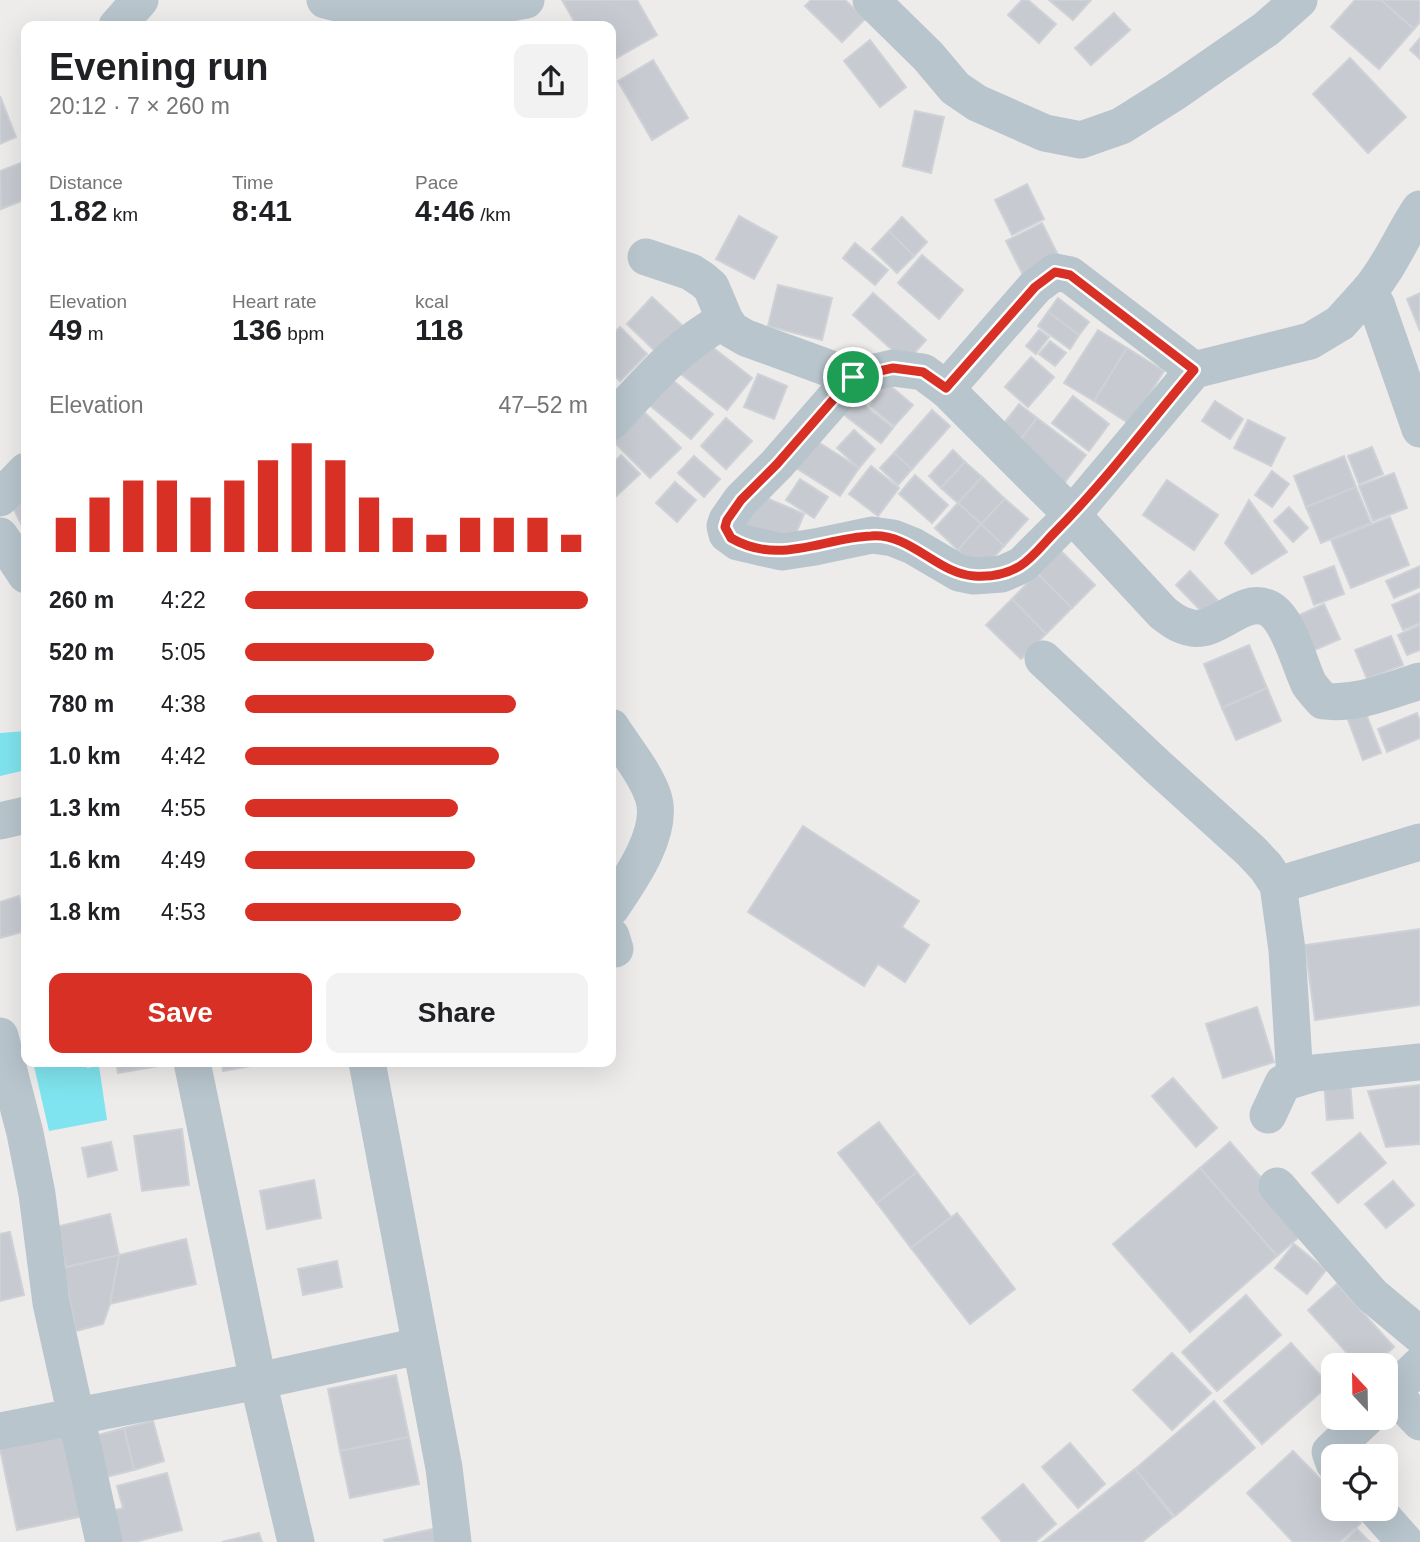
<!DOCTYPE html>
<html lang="en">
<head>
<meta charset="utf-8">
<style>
	:root { --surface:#fff; --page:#f2f2f2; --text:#202124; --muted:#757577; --accent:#d93025 }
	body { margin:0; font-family:Arial,sans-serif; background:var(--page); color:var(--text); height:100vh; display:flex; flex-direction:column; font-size:26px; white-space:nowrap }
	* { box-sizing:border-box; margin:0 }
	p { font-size:23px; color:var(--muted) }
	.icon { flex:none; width:38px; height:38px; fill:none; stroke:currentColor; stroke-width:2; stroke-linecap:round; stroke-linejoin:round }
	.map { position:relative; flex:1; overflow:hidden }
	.details { position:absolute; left:21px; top:21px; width:595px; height:1046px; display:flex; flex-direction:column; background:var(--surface); border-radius:14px; box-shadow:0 7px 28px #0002 }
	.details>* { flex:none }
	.needle { width:46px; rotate:338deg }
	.buttons { position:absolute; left:1321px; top:1353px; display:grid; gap:14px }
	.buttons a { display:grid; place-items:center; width:77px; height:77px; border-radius:14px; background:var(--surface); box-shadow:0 7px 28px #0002; font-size:35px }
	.pin { position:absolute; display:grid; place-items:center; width:60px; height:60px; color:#fff; margin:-30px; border:4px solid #fff; border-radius:50%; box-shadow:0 2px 7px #0007 }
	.round { display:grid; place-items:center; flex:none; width:74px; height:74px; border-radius:14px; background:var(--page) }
	.summary { display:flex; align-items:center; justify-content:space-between; height:119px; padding:0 28px }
	h1 { font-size:38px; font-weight:600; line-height:52px }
	.figures { display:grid; grid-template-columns:repeat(3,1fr); gap:10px; height:119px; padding:7px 28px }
	.figures div { display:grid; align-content:center }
	.figures b { font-size:30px; font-weight:600 }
	.figures small { font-size:19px; font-weight:400 }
	.figures p { font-size:19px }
	.chart { height:196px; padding:14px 28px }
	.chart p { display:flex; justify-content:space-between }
	.chart svg { width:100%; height:126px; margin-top:7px; stroke:var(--accent); stroke-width:6 }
	.action { display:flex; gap:14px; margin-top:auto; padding:14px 28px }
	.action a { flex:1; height:80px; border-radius:14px; background:var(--accent); color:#fff; font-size:28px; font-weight:600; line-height:80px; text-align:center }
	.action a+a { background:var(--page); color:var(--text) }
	ul { padding:0 28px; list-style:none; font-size:23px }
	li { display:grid; grid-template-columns:112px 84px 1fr; align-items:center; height:52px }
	li i { height:18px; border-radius:9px; background:var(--accent) }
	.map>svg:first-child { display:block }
</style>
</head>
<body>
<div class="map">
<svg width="1420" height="1542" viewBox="0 0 1420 1542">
	<rect width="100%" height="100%" fill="#eeebeb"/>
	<g fill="#7fe4ef">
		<polygon points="26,731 26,770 0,776 0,733"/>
		<polygon points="33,1062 85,1062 87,1068 99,1066 107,1120 49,1131"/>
	</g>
	<g fill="#c7cbd1" stroke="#ced2d7" stroke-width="2">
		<polygon points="562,0 637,0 657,35 611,61 611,26 577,26"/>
		<polygon points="811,0 845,0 865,19 842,42 805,6"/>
		<polygon points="1022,0 1028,0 1056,24 1039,43 1008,15"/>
		<polygon points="1049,0 1091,0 1073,20"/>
		<polygon points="1355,0 1381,0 1414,29 1379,69 1331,27"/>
		<polygon points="1381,0 1420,0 1420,22 1414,29"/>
		<polygon points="1114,13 1130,30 1091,65 1075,48"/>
		<polygon points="1420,38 1420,59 1410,50"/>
		<polygon points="870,40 906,87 880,107 844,61"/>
		<polygon points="1350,58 1406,117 1368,153 1313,94"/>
		<polygon points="653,60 688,118 652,140 618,81"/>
		<polygon points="0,96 16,137 0,144"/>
		<polygon points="915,111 944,117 931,173 903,166"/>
		<polygon points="26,161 26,199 1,209 0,171"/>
		<polygon points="1027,184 1044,219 1012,235 995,200"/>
		<polygon points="739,216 777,237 754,279 716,259"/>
		<polygon points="902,217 927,242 914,256 889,231"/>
		<polygon points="1042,223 1060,259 1024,277 1006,241"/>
		<polygon points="889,231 914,256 897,273 872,249"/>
		<polygon points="855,243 888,270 875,285 843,258"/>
		<polygon points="922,255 963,290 939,319 898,283"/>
		<polygon points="778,285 832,298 822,340 768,326"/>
		<polygon points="873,293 926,340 906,362 853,315"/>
		<polygon points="1420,293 1420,331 1407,299"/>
		<polygon points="652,297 683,326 657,353 627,324"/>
		<polygon points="1058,298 1089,322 1079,335 1048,312"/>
		<polygon points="1048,312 1079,335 1070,349 1038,326"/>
		<polygon points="620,327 647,354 620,381 611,372 611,336"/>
		<polygon points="1039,330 1049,337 1036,354 1026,346"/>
		<polygon points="1098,330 1127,348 1094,401 1064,383"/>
		<polygon points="702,339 752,378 727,410 677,371"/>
		<polygon points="1050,341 1066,353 1055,366 1039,354"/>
		<polygon points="1127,348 1164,371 1130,424 1094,401"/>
		<polygon points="1031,357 1054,377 1028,407 1005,387"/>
		<polygon points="758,374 787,386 774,419 744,407"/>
		<polygon points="669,377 713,414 691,439 647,403"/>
		<polygon points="888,384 913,405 894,426 870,406"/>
		<polygon points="852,395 893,428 881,443 839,411"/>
		<polygon points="1073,396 1109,424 1089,451 1052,423"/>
		<polygon points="1215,401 1243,419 1230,439 1202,421"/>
		<polygon points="1019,404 1037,418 1013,450 994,436"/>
		<polygon points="639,407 681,448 650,478 611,439"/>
		<polygon points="932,410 950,426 912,469 894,453"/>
		<polygon points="726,418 752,441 726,469 701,446"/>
		<polygon points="1037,418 1086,455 1061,487 1013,450"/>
		<polygon points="1248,420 1285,438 1271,466 1234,448"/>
		<polygon points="854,430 875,449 859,468 837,448"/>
		<polygon points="815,440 859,468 840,496 796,468"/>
		<polygon points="1372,447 1383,474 1359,484 1348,456"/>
		<polygon points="953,450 965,462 941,488 929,476"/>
		<polygon points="894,453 912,469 898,485 880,468"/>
		<polygon points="621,455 640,474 611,501 611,465"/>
		<polygon points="694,456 720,479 704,497 678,473"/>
		<polygon points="1344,456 1356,487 1306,507 1294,476"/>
		<polygon points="965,462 982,477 958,503 941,488"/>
		<polygon points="871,466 899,488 878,516 849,494"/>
		<polygon points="1272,471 1289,484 1272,507 1255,495"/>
		<polygon points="1394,473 1407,508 1373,521 1359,486"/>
		<polygon points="915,475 948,505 932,523 899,494"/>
		<polygon points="982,477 1005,499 981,524 958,503"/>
		<polygon points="800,479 828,497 814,518 786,500"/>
		<polygon points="1167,480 1218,515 1194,550 1143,515"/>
		<polygon points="675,482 696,500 677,522 656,503"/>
		<polygon points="26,483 26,534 6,493"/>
		<polygon points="1356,487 1371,523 1321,543 1306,507"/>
		<polygon points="755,493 804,514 791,545 741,525"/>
		<polygon points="1005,499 1028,519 1004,546 981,524"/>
		<polygon points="1249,500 1287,552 1252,574 1225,543"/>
		<polygon points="958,503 981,524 958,550 935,528"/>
		<polygon points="1289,507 1308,528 1293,542 1274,521"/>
		<polygon points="1390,517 1409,565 1351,588 1331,540"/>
		<polygon points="981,524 1004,546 981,571 958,550"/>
		<polygon points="1060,550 1095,585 1072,608 1037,573"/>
		<polygon points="1334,566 1344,594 1314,605 1304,577"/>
		<polygon points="1420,566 1420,587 1394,598 1386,581"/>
		<polygon points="1190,571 1221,604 1207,617 1176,585"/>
		<polygon points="1037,573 1072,608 1046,634 1012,599"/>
		<polygon points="1420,593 1420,623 1403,630 1392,605"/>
		<polygon points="1012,599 1046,634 1021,659 986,625"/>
		<polygon points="1324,604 1340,639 1303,655 1288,620"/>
		<polygon points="1420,625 1420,650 1407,655 1398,635"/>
		<polygon points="1391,636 1403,665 1367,679 1355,650"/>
		<polygon points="1249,645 1267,688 1222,708 1204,664"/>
		<polygon points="1267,688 1281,721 1236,740 1222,708"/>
		<polygon points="1365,711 1381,753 1363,760 1347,717"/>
		<polygon points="1417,713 1420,721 1420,738 1387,752 1378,729"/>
		<polygon points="803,826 919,901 902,927 929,945 905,982 878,964 864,986 748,912"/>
		<polygon points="19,896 26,921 26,931 0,938 0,902"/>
		<polygon points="1420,929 1420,1005 1315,1020 1305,945"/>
		<polygon points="1257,1007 1274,1062 1223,1078 1206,1024"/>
		<polygon points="116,1062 169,1062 170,1064 118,1073"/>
		<polygon points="222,1062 273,1062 223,1071"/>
		<polygon points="1173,1078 1217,1128 1196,1147 1152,1096"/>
		<polygon points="1350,1081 1353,1118 1327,1120 1324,1083"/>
		<polygon points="1420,1085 1420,1144 1386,1147 1368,1091"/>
		<polygon points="879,1122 917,1172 877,1203 838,1153"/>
		<polygon points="182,1129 189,1185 142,1191 134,1136"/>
		<polygon points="1360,1133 1386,1163 1338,1203 1312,1173"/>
		<polygon points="111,1142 117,1170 88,1177 82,1148"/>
		<polygon points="1230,1142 1307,1230 1277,1256 1200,1168"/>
		<polygon points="1200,1168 1277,1256 1190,1332 1113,1244"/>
		<polygon points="917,1172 951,1217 911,1248 877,1203"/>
		<polygon points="314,1180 321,1218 267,1229 260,1191"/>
		<polygon points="1393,1181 1414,1205 1386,1228 1365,1204"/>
		<polygon points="957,1213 1015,1289 970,1324 911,1248"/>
		<polygon points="110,1214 119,1255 66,1267 56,1227"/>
		<polygon points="10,1232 24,1295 0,1301 0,1234"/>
		<polygon points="186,1239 196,1284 110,1304 119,1255"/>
		<polygon points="1294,1244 1326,1270 1307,1294 1275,1268"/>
		<polygon points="119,1255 110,1304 103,1324 76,1331 63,1268"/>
		<polygon points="337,1261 342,1287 303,1295 298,1269"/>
		<polygon points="1337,1284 1394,1347 1374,1365 1358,1365 1308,1310"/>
		<polygon points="1246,1295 1281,1335 1217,1391 1182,1352"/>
		<polygon points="1291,1343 1329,1385 1262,1444 1224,1401"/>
		<polygon points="1172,1353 1211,1393 1172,1430 1133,1390"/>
		<polygon points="396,1375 409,1437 340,1451 328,1389"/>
		<polygon points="1214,1401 1255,1448 1175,1516 1135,1469"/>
		<polygon points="153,1421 164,1461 134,1470 124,1428"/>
		<polygon points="124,1428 134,1470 102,1478 91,1437"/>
		<polygon points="67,1434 84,1516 17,1530 0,1449"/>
		<polygon points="409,1437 419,1484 350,1498 340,1451"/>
		<polygon points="1070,1443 1105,1484 1078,1508 1042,1467"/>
		<polygon points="1293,1451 1334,1493 1334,1508 1348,1508 1361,1523 1340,1542 1293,1542 1247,1493"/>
		<polygon points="1135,1469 1173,1517 1142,1542 1043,1542"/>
		<polygon points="167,1473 182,1530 135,1542 120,1542 112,1511 123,1508 117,1486"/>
		<polygon points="1023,1484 1056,1524 1035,1542 1002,1542 982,1518"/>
		<polygon points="437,1528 440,1542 385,1542 384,1540"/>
		<polygon points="1357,1529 1370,1542 1344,1542"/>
		<polygon points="259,1533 262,1542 222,1542"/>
	</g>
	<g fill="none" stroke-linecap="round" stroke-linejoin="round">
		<g stroke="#b8c5cc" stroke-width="37">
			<polyline points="325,0 398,18 434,18 526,0"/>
			<polyline points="871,0 928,56 955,88 977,103 1045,133 1081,140 1121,126 1175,92 1266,29 1299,0"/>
			<polyline points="117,26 140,0"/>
			<path d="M1420,209C1401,237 1391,265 1369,291L1377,306L1420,429"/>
			<path d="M646,257L691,272L703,280L711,287L725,320L732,330L746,338L853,377L893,368L923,372L946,389L1072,515L1163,613C1172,620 1180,626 1192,628C1217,633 1243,596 1268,608C1289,618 1299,664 1309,684C1313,690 1318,695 1323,701C1357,705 1388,691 1420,681"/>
			<polyline points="853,377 777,464 741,500 727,520 725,526 727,534 738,542 782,552 815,547 872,535 893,538 913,546 959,573 974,576 1002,574 1022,565 1072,515 1194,370 1310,341 1340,323 1369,291"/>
			<polyline points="946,389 1035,287 1055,272 1070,275 1194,370"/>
			<path d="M611,422C646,384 679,344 725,320"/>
			<polyline points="0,498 26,471"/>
			<polyline points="0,536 26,575"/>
			<polyline points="1043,659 1157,766 1251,851 1266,867 1278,885 1287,950 1295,1079 1315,1073 1420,1062"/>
			<path d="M611,727C625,749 644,771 653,796C665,831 630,880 611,908"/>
			<polyline points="0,821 26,815"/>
			<polyline points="1278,885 1420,842"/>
			<polyline points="611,936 615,949"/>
			<polyline points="0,1036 25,1133 37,1194 51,1303 104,1542"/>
			<polyline points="192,1062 258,1381 296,1542"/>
			<polyline points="367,1062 444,1468 453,1542"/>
			<polyline points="1268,1115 1283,1083 1295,1079"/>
			<polyline points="1277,1186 1372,1295 1420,1335"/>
			<polyline points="1392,1392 1420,1422"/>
			<polyline points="1386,1398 1420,1365"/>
			<polyline points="0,1431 258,1381 419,1346"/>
			<polyline points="1334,1463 1330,1452 1366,1418"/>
			<polyline points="1375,1508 1405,1542"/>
		</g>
	</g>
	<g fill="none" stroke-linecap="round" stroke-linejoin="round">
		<g stroke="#fff" stroke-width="14">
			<path id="route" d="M1055,272L1070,275L1194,370C1148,424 1105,482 1055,532C1044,543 1033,558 1020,566C1007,574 990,577 974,576C936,573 911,533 871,536C822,538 779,566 731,538L725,527L727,520L741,500L777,464L853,377L893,368L923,372L946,388L1035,287Z"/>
		</g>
		<use href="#route" stroke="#d93025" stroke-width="9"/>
	</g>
</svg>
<div class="buttons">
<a><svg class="needle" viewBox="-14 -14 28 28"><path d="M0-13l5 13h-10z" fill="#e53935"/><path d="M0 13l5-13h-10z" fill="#757577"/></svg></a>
<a><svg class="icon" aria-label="locate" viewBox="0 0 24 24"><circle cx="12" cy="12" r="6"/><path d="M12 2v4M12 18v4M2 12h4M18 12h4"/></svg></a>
</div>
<div class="pin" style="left:853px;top:377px;background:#1e9e55"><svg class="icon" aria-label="arrive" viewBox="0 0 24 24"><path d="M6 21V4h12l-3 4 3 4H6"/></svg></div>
<section class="details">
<div class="summary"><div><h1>Evening run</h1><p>20:12 · 7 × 260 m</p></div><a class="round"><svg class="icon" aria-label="share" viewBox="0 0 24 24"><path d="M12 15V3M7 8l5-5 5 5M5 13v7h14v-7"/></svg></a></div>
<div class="figures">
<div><p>Distance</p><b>1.82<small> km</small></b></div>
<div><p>Time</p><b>8:41</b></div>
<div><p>Pace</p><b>4:46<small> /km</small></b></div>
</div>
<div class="figures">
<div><p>Elevation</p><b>49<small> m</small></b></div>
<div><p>Heart rate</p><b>136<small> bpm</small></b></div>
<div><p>kcal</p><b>118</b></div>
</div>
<div class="chart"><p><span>Elevation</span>47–52 m</p>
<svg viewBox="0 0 160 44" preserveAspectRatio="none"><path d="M5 44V32M15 44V25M25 44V19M35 44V19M45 44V25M55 44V19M65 44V12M75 44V6M85 44V12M95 44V25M105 44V32M115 44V38M125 44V32M135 44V32M145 44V32M155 44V38"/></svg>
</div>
<ul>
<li><b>260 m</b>4:22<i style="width:100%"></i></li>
<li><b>520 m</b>5:05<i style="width:55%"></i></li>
<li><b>780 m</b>4:38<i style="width:79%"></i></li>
<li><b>1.0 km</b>4:42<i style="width:74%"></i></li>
<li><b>1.3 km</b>4:55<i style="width:62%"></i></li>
<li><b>1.6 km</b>4:49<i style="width:67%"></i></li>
<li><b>1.8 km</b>4:53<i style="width:63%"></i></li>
</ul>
<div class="action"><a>Save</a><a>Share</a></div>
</section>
</div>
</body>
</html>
